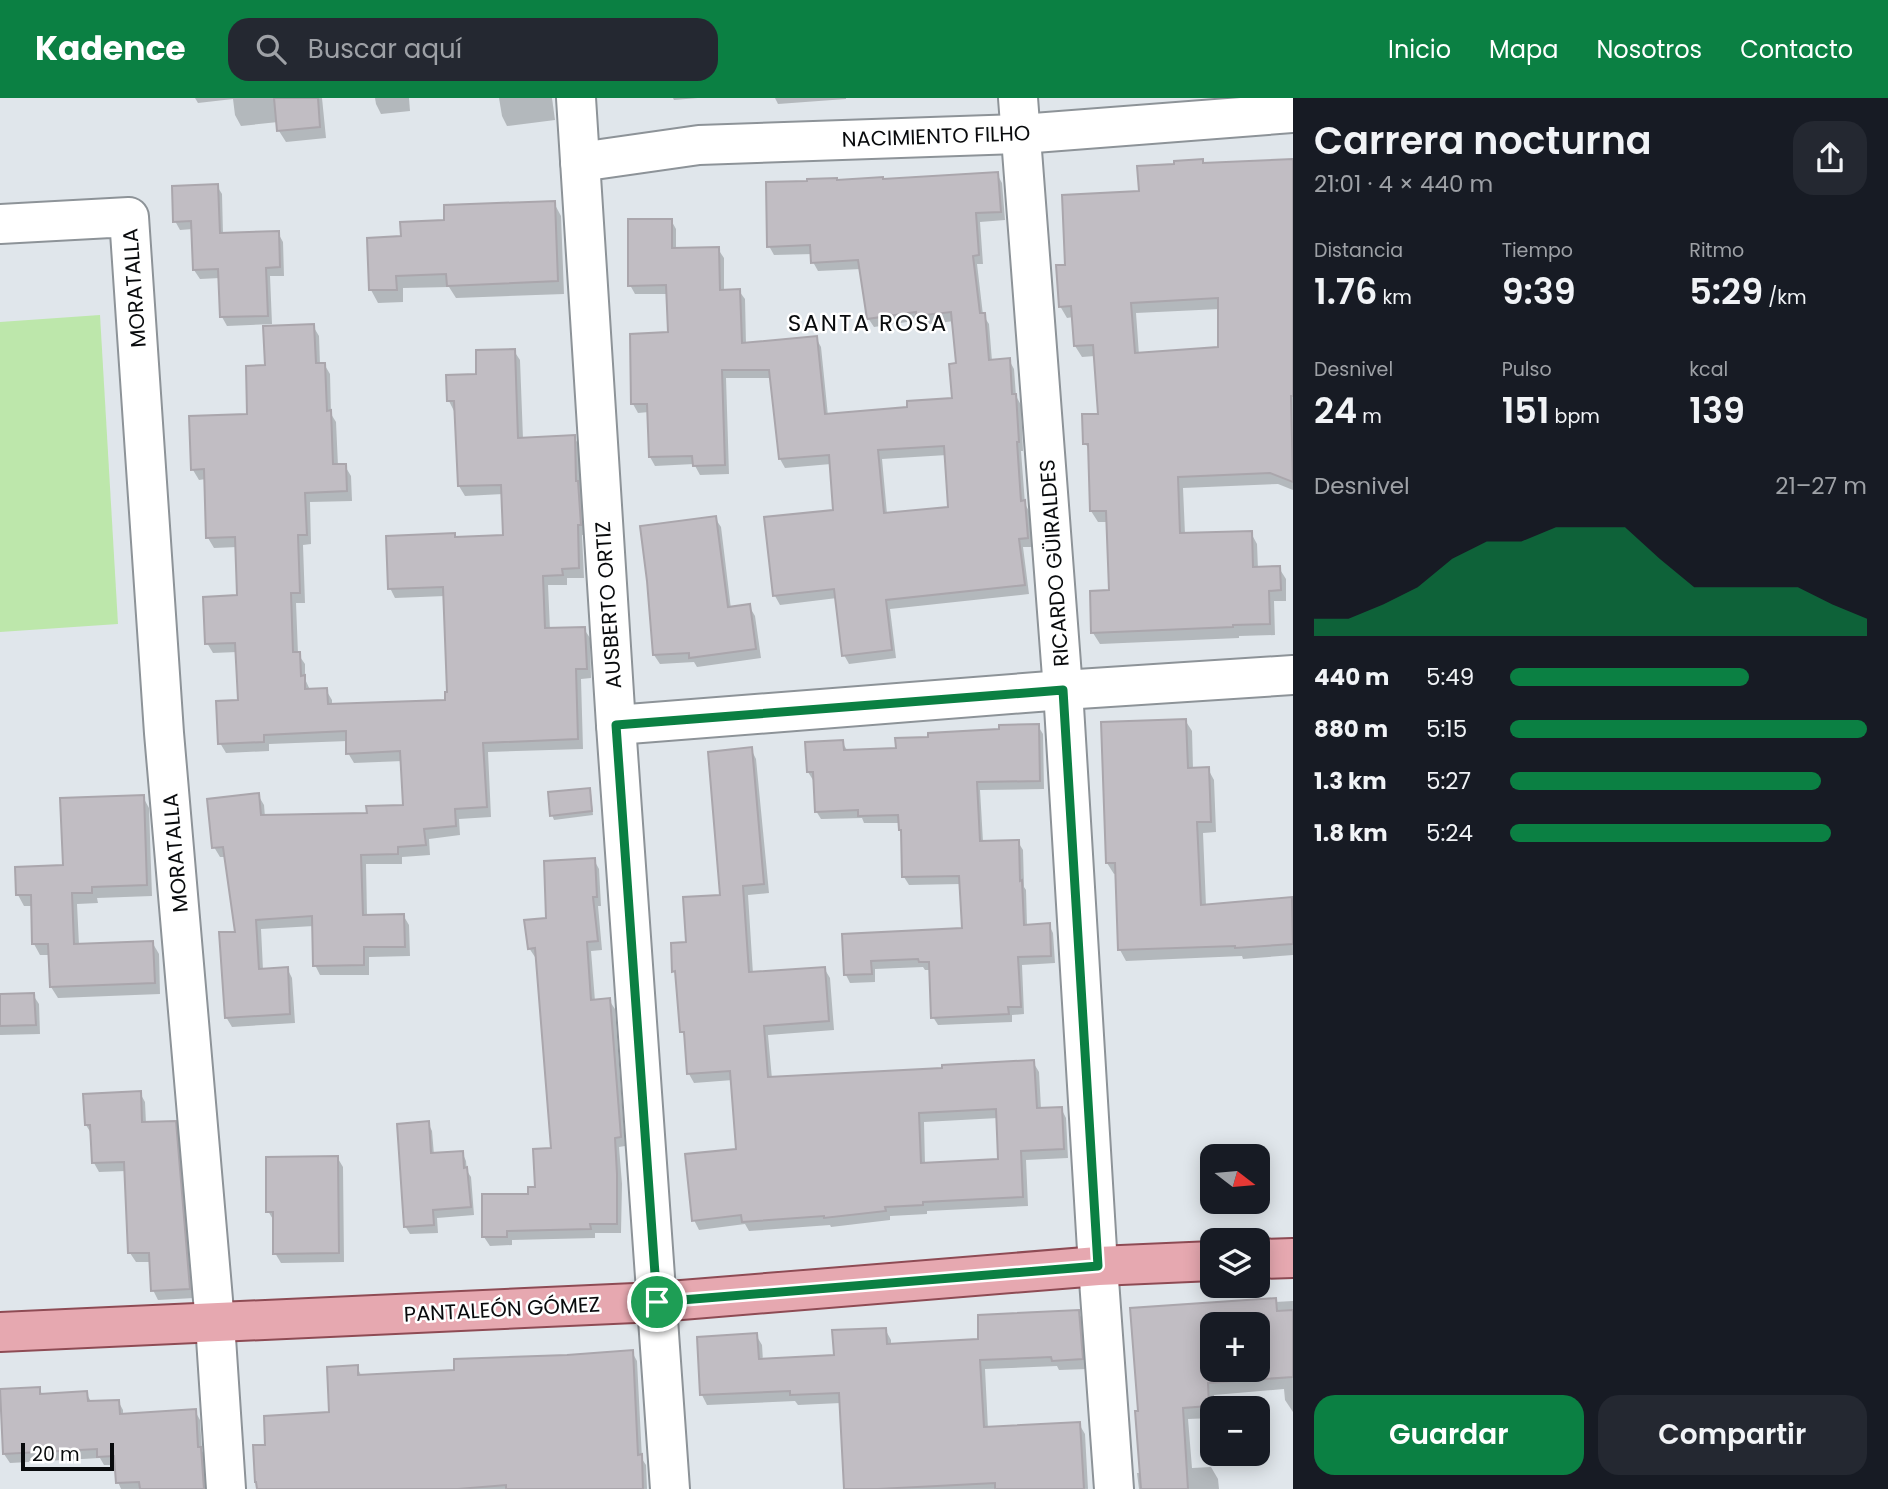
<!DOCTYPE html>
<html lang="es">
<head>
<meta charset="utf-8">
<style>
	:root { --surface:#171b24; --page:#242831; --text:#f1f3f6; --muted:#9ea1a6; --accent:#0b8043 }
	body { margin:0; font-family:Poppins,sans-serif; background:var(--page); color:var(--text); height:100vh; display:flex; flex-direction:column; font-size:26px; white-space:nowrap }
	* { box-sizing:border-box; margin:0 }
	p { font-size:23px; color:var(--muted) }
	.icon { flex:none; width:38px; height:38px; fill:none; stroke:currentColor; stroke-width:2; stroke-linecap:round; stroke-linejoin:round }
	.map { position:relative; flex:1; overflow:hidden }
	.drawer { display:flex; flex-direction:column; background:var(--surface); width:595px }
	.drawer>* { flex:none }
	.needle { width:46px; rotate:106deg }
	.fabs { position:absolute; left:1200px; top:1046px; display:grid; gap:14px }
	.fabs a { display:grid; place-items:center; width:70px; height:70px; border-radius:14px; background:var(--surface); box-shadow:0 4px 18px #0003; font-size:35px }
	.scale { position:absolute; left:21px; bottom:18px; width:93px; box-sizing:border-box; padding-left:7px; border:4px solid #090b0d; border-top:0; font-size:19px; line-height:24px; white-space:nowrap; color:#090b0d; -webkit-text-stroke:5px #fff; paint-order:stroke }
	.pin { position:absolute; display:grid; place-items:center; width:60px; height:60px; color:#fff; margin:-30px; border:4px solid #fff; border-radius:50%; box-shadow:0 2px 7px #0007 }
	.round { display:grid; place-items:center; flex:none; width:74px; height:74px; border-radius:21px; background:var(--page) }
	.summary { display:flex; align-items:center; justify-content:space-between; height:119px; padding:0 21px }
	h1 { font-size:38px; font-weight:600; line-height:52px }
	.figures { display:grid; grid-template-columns:repeat(3,1fr); gap:10px; height:119px; padding:7px 21px }
	.figures div { display:grid; align-content:center }
	.figures b { font-size:35px; font-weight:600 }
	.figures small { font-size:19px; font-weight:400 }
	.figures p { font-size:19px }
	.chart { height:196px; padding:14px 21px }
	.chart p { display:flex; justify-content:space-between }
	.chart svg { width:100%; height:126px; margin-top:7px; fill:var(--accent); opacity:.7 }
	.action { display:flex; gap:14px; margin-top:auto; padding:14px 21px }
	.action a { flex:1; height:80px; border-radius:21px; background:var(--accent); color:#fff; font-size:28px; font-weight:600; line-height:80px; text-align:center }
	.action a+a { background:var(--page); color:var(--text) }
	ul { padding:0 21px; list-style:none; font-size:23px }
	li { display:grid; grid-template-columns:112px 84px 1fr; align-items:center; height:52px }
	li i { height:18px; border-radius:9px; background:var(--accent) }
	header { display:flex; align-items:center; gap:42px; box-sizing:border-box; height:98px; padding:0 35px; background:var(--accent); color:#fff }
	header strong { font-size:33px }
	nav { display:flex; gap:38px; margin-inline-start:auto; font-size:24px }
	.search { width:490px; height:63px; background:var(--page); display:flex; align-items:center; gap:18px; box-sizing:border-box; padding:0 24px; border-radius:21px; color:var(--muted); font-size:26px }
	main { display:flex; flex:1; min-height:0 }
	.map>svg:first-child { display:block }
</style>
</head>
<body>
<header>
<strong>Kadence</strong>
<div class="search"><svg class="icon" aria-label="search" viewBox="0 0 24 24"><circle cx="10" cy="10" r="6"/><path d="M15 15l6 6"/></svg>Buscar aquí</div>
<nav><a>Inicio</a><a>Mapa</a><a>Nosotros</a><a>Contacto</a></nav>
</header>
<main>
<div class="map">
<svg width="1293" height="1391" viewBox="0 0 1293 1391">
	<rect width="100%" height="100%" fill="#e0e6eb"/>
	<polygon fill="#bde7ab" points="100,217 118,526 0,534 0,224"/>
	<g fill="#0003" fill-rule="evenodd">
		<polygon points="195,0 322,0 326,40 286,44 279,33 278,24 241,28 235,17 233,1 198,5"/>
		<polygon points="375,0 409,0 410,13 381,16 376,6"/>
		<polygon points="499,0 552,0 555,22 507,28 502,18"/>
		<polygon points="673,0 698,0 674,2"/>
		<polygon points="775,0 846,0 846,1 778,6"/>
		<path d="M1293,59V392L1278,386L1183,390L1185,436L1251,435L1257,446L1258,471L1279,470L1286,481V503H1274L1275,537L1239,538V540L1100,546L1093,535L1110,494L1108,424H1098L1091,413L1090,353L1085,345L1099,317L1095,258L1082,259L1075,248L1073,219L1067,220L1060,208L1067,168L1140,95L1203,66L1293,63ZM1220,211V251L1139,257L1136,215Z"/>
		<path d="M997,76L1002,85L1005,122L980,124L983,166H977L983,217L989,226L992,263L1009,262L1014,271L1016,298L1021,307L1023,353H1021L1025,406L1029,413L1032,449H1023L1029,496L890,511L896,560L849,566L844,557L837,500L780,507L775,498L835,413L831,366L785,370L780,361L772,280H726L729,376L700,377L694,366L655,368L650,359L649,314L638,315L633,306L670,236L668,196H635L630,187L671,122L676,131V152L718,151L724,160V193H739L745,201L746,247L816,240L821,249L828,318L909,310L954,301L957,267L954,223L923,227L920,222L874,229L868,220L861,171L818,173L813,164V156L774,157L769,148L837,83ZM947,357L950,411L887,416L882,361Z"/>
		<polygon points="217,88 222,96 223,137 278,135 283,144 284,178 270,178 272,226 227,228 222,219 220,180 200,181 194,172 193,131 180,132 175,123"/>
		<polygon points="554,105 561,118 564,196 456,200 449,189 403,190 403,204 378,205 371,192 446,123"/>
		<polygon points="313,228 319,238 320,266 324,266 330,276 331,316 336,324 338,368 345,368 351,378 352,403 310,404 311,446 303,447 305,505 296,505 298,556 305,566 305,581 310,592 326,592 332,602 332,608 447,604 449,596 445,498 395,500 390,490 454,437 456,441 505,439 503,396 465,398 459,388 456,313 454,313 449,303 478,277 514,253 520,262 523,341 574,339 580,349 581,390 583,394 586,437 582,437 584,480 567,480 567,487 548,487 550,532 584,531 590,540 591,580 581,581 583,651 488,654 491,719 459,721 460,737 429,741 430,757 402,759 402,766 366,766 367,818 403,817 409,827 410,858 369,859 369,877 320,877 315,867 314,828 261,831 263,872 287,870 292,880 295,925 232,929 226,919 237,835 226,759 220,759 214,749 258,697 264,707 265,719 368,717 405,709 403,663 354,665 348,655 348,643 269,646 269,653 226,655 220,645 239,604 237,554 213,555 207,545 239,499 237,449 214,450 208,440 206,381 199,382 193,372 249,317 266,269"/>
		<polygon points="715,420 721,429 731,511 749,508 755,518 761,560 697,569 694,564 660,566 654,557"/>
		<polygon points="1185,622 1192,633 1193,671 1208,671 1214,682 1216,734 1203,735 1206,808 1291,800 1293,805 1293,857 1243,861 1242,858 1126,863 1120,852 1117,775 1114,776 1107,765"/>
		<polygon points="1038,628 1043,636 1044,691 980,692 983,744 1018,744 1023,752 1024,789 1026,792 1027,828 1049,827 1053,835 1055,865 1022,867 1024,916 1012,917 1012,924 938,927 933,919 931,872 925,872 923,869 875,871 875,884 850,885 846,877 844,837 963,831 961,786 909,787 904,779 901,725 864,725 862,720 821,721 816,713 815,682 813,682 808,674 842,644 847,652 897,652"/>
		<path d="M751,651L756,661L769,795L748,797L753,876L824,870L830,880L834,932L768,937L772,981L1033,964L1039,974L1041,1011L1061,1010L1066,1020L1068,1060L1026,1062L1028,1108L927,1113V1116L890,1118V1122L831,1129L830,1127L749,1133L745,1126L699,1132L694,1122L738,1052L733,982L694,985L689,976L686,942L682,933L678,880L674,873L688,845L722,798ZM998,1020L1000,1063L925,1066L924,1024Z"/>
		<polygon points="589,692 591,696 593,717 554,722 552,717"/>
		<polygon points="143,699 149,710 152,798 97,800 98,805 77,806 79,847 152,844 159,856 160,896 58,900 51,889 50,857 40,857 34,846 33,808 24,808 18,797 17,771 64,769"/>
		<polygon points="594,762 599,771 601,808 598,808 602,852 591,853 595,903 609,902 615,911 625,1048 619,1049 622,1086 621,1135 595,1135 595,1140 512,1142 512,1147 490,1148 484,1139 537,1090 553,1052 538,859 535,859 529,850 548,821"/>
		<polygon points="33,897 39,906 40,936 0,937 0,898"/>
		<polygon points="140,995 145,1004 146,1026 175,1024 180,1034 194,1200 158,1202 153,1192 151,1164 136,1164 130,1155 126,1073 99,1074 94,1065 92,1037 86,1027"/>
		<polygon points="428,1025 432,1033 434,1057 462,1054 466,1063 467,1073 471,1079 474,1117 437,1120 438,1135 410,1136 405,1128"/>
		<polygon points="337,1059 343,1069 344,1164 281,1165 275,1155 274,1123 268,1113"/>
		<path d="M1293,1203V1314L1285,1302L1284,1291L1214,1297L1215,1311H1213V1320L1188,1321L1192,1370L1211,1369L1218,1381L1219,1391H1139L1137,1375H1141L1139,1314L1132,1212ZM1213,1227H1258V1272H1213Z"/>
		<polygon points="1078,1214 1084,1224 1088,1271 1059,1272 1057,1268 985,1271 988,1331 1079,1326 1085,1336 1088,1391 846,1391 841,1305 798,1307 795,1303 707,1307 702,1297 699,1241 756,1237 762,1247 763,1263 835,1258 885,1231 891,1242 891,1247 980,1242"/>
		<polygon points="632,1254 637,1263 642,1361 646,1367 647,1391 258,1391 267,1348 331,1315 357,1269 362,1279 456,1273"/>
		<polygon points="39,1290 43,1298 86,1295 92,1305 118,1303 123,1312 123,1317 195,1313 200,1322 202,1353 206,1360 208,1391 121,1391 118,1384 116,1367 104,1367 100,1360 10,1365 4,1356"/>
	</g>
	<g fill="#c1bdc3" stroke="#aaa6ac" stroke-width="2" fill-rule="evenodd">
		<polygon points="274,0 318,0 320,29 277,33"/>
		<path d="M1203,61V65L1293,61V298H1291L1293,384L1270,375L1178,379L1180,435L1252,433L1253,469L1280,468L1281,492L1269,493L1270,526L1233,527V529L1091,535L1090,493L1109,492L1106,413H1090L1088,346H1083L1082,316H1098L1093,247L1074,248L1071,208L1059,209L1056,167H1065L1062,97L1139,93L1137,68L1174,66V63ZM1218,200V249L1135,255L1131,205Z"/>
		<path d="M998,74L1001,114L976,115L979,157L973,158L980,215H985L989,262L1010,260L1012,296H1016L1019,344H1017L1021,403L1025,402L1028,440L1019,441L1025,487L886,502L892,552L842,558L834,491L773,498L764,419L833,412L829,357L779,361L769,272H722L725,367L693,368L692,358L649,359L647,306H631L630,236L668,234L666,187L628,188V121H672V150L719,149L720,192L740,191L742,245L817,238L825,316L907,309V303L952,300L949,266L956,265L951,214L916,218V214L867,221L858,162L811,165L810,147L767,149L766,84L807,83V81L837,80V82L883,79V81ZM944,348L948,409L884,415L878,352Z"/>
		<polygon points="218,86 220,135 279,133 280,169 266,170 268,218 220,219 218,171 193,172 191,123 173,124 172,88"/>
		<polygon points="555,103 558,183 447,188 446,176 396,178 397,192 369,192 367,140 401,138 400,124 444,122 444,107"/>
		<polygon points="314,226 316,265 325,265 327,313 331,312 333,366 346,366 347,393 305,395 307,437 298,437 300,495 291,495 293,554 300,554 301,578 305,577 305,591 327,590 328,606 445,602 445,594 447,594 443,489 388,491 386,438 455,435 455,439 503,437 501,387 458,388 454,303 447,303 446,277 476,276 476,252 515,251 518,340 575,337 576,383 578,383 581,427 578,427 579,470 562,471 563,477 543,478 545,530 585,529 587,571 576,571 578,641 483,645 487,709 455,711 456,728 424,731 426,747 398,749 398,756 361,757 363,817 404,816 405,849 364,849 364,867 313,868 312,818 256,822 259,871 288,869 290,916 225,920 219,834 235,834 223,749 212,750 207,701 259,695 261,717 367,715 366,708 403,707 400,653 346,656 346,633 264,637 264,644 218,646 216,603 238,602 235,545 205,546 203,499 237,497 235,439 206,440 204,371 191,372 189,318 247,316 246,268 265,267 263,228"/>
		<polygon points="716,418 728,509 750,506 756,551 689,560 689,555 653,557 647,483 640,428"/>
		<polygon points="1186,621 1188,670 1209,669 1211,724 1197,724 1201,807 1292,799 1293,846 1235,850 1235,848 1118,852 1115,765 1106,765 1101,624"/>
		<polygon points="1039,626 1040,683 977,684 980,743 1019,742 1020,783 1022,782 1024,827 1050,825 1051,858 1018,859 1021,909 1008,909 1009,916 931,920 929,864 919,864 918,861 871,863 872,876 844,877 842,836 962,830 959,778 902,779 901,732 899,732 898,717 858,718 858,712 815,714 813,674 807,674 805,644 843,642 844,652 896,650 895,640 928,639 928,635 999,631 999,627"/>
		<path d="M752,649L764,786L743,788L749,874L825,869L829,923L764,928L768,979L942,970V967L1034,962L1037,1010L1062,1009L1064,1051L1021,1053L1023,1099L923,1104V1107L885,1109L886,1113L824,1120V1118L742,1124L741,1117L692,1123L685,1056L736,1051L730,973L687,976L684,934H680L675,873L672,874L671,845L686,844L683,799L720,797L708,654ZM996,1011L998,1061L921,1065L919,1015Z"/>
		<polygon points="590,690 592,713 550,718 548,694"/>
		<polygon points="144,697 147,787 92,789 92,795 72,795 74,846 153,843 155,885 50,889 48,846 32,846 31,797 16,797 15,769 63,767 60,700"/>
		<polygon points="595,760 597,799 593,799 598,843 587,844 591,902 610,900 621,1039 615,1040 617,1076 617,1126 590,1126 591,1131 507,1133 507,1139 482,1139 482,1096 528,1096 528,1089 535,1089 533,1051 551,1050 535,850 528,851 524,822 546,820 544,763"/>
		<polygon points="34,895 36,927 0,928 0,896"/>
		<polygon points="141,993 142,1024 176,1023 190,1191 151,1193 149,1155 128,1155 124,1064 92,1065 90,1027 85,1027 83,996"/>
		<polygon points="429,1023 431,1055 463,1053 464,1070 467,1069 471,1109 433,1112 434,1127 404,1129 397,1026"/>
		<polygon points="338,1058 339,1155 273,1156 273,1114 266,1114 266,1059"/>
		<path d="M1276,1200L1277,1213L1293,1212V1279L1208,1285L1209,1308L1183,1310L1188,1391H1141L1135,1313H1138L1130,1210ZM1213,1227H1258V1272H1213Z"/>
		<polygon points="1079,1212 1083,1261 1052,1263 1051,1259 980,1262 984,1329 1080,1324 1084,1391 995,1391 995,1385 878,1391 844,1391 839,1295 790,1297 790,1293 700,1297 697,1239 757,1235 759,1261 834,1257 832,1232 886,1230 887,1246 978,1241 978,1217"/>
		<polygon points="633,1252 638,1357 642,1356 643,1391 506,1391 506,1387 458,1391 257,1391 256,1384 255,1384 253,1347 265,1347 264,1318 329,1314 327,1269 358,1267 358,1277 454,1272 454,1261 567,1257"/>
		<polygon points="40,1289 40,1296 87,1293 88,1303 119,1302 120,1316 196,1311 198,1349 201,1349 204,1391 140,1391 139,1384 116,1385 114,1358 97,1359 97,1351 3,1356 0,1291"/>
	</g>
	<g fill="none" stroke-linecap="round" stroke-linejoin="round">
		<g stroke="#8d9398" stroke-width="42">
			<g id="minor">
				<polyline points="576,0 616,627 670,1391"/>
				<polyline points="1018,0 1063,592 1098,1168 1114,1391"/>
				<polyline points="580,64 699,47 1021,36 1293,15"/>
				<polyline points="0,126 129,119 164,635 215,1225 226,1391"/>
				<polyline points="616,627 1063,592 1293,577"/>
			</g>
		</g>
		<g stroke="#8e4b54" stroke-width="42">
			<g id="major">
				<polyline points="1258,1161 1293,1160"/>
				<polyline points="0,1234 657,1204 1098,1168 1213,1163"/>
			</g>
		</g>
		<use href="#minor" stroke="#fff" stroke-width="38"/>
		<use href="#major" stroke="#e6a8b0" stroke-width="38"/>
	</g>
	<g fill="none" stroke-linecap="round" stroke-linejoin="round">
		<g stroke="#fff" stroke-width="14">
			<polygon id="route" points="1063,592 1098,1168 657,1204 616,627"/>
		</g>
		<use href="#route" stroke="#0b8043" stroke-width="9"/>
	</g>
	<g text-anchor="middle" dominant-baseline="central" stroke-width="5" stroke-linejoin="round" paint-order="stroke">
		<g font-size="21" fill="#090b0d" stroke="#fff">
			<text transform="translate(936 38) rotate(-2)">NACIMIENTO FILHO</text>
			<text transform="translate(134 190) rotate(-94)">MORATALLA</text>
			<text transform="translate(1054 465) rotate(-94)">RICARDO GÜIRALDES</text>
			<text transform="translate(608 507) rotate(-94)">AUSBERTO ORTIZ</text>
			<text transform="translate(175 755) rotate(-95)">MORATALLA</text>
			<text transform="translate(502 1211) rotate(-3)">PANTALEÓN GÓMEZ</text>
		</g>
		<g font-size="23" letter-spacing="2" fill="#090b0d" stroke="#fff">
			<text x="868" y="225">SANTA ROSA</text>
		</g>
	</g>
</svg>
<div class="fabs">
<a><svg class="needle" viewBox="-14 -14 28 28"><path d="M0-13l5 13h-10z" fill="#e53935"/><path d="M0 13l5-13h-10z" fill="#9ea1a6"/></svg></a>
<a><svg class="icon" aria-label="layers" viewBox="0 0 24 24"><path d="M12 4l9 5-9 5-9-5zM3 14l9 5 9-5"/></svg></a>
<a>+</a>
<a>−</a>
</div>
<div class="scale">20 m</div>
<div class="pin" style="left:657px;top:1204px;background:#1e9e55"><svg class="icon" aria-label="arrive" viewBox="0 0 24 24"><path d="M6 21V4h12l-3 4 3 4H6"/></svg></div>
</div>
<section class="drawer">
<div class="summary"><div><h1>Carrera nocturna</h1><p>21:01 · 4 × 440 m</p></div><a class="round"><svg class="icon" aria-label="share" viewBox="0 0 24 24"><path d="M12 15V3M7 8l5-5 5 5M5 13v7h14v-7"/></svg></a></div>
<div class="figures">
<div><p>Distancia</p><b>1.76<small> km</small></b></div>
<div><p>Tiempo</p><b>9:39</b></div>
<div><p>Ritmo</p><b>5:29<small> /km</small></b></div>
</div>
<div class="figures">
<div><p>Desnivel</p><b>24<small> m</small></b></div>
<div><p>Pulso</p><b>151<small> bpm</small></b></div>
<div><p>kcal</p><b>139</b></div>
</div>
<div class="chart"><p><span>Desnivel</span>21–27 m</p>
<svg viewBox="0 0 160 44" preserveAspectRatio="none"><path d="M0 44V38L10 38L20 33L30 27L40 17L50 11L60 11L70 6L80 6L90 6L100 17L110 27L120 27L130 27L140 27L150 33L160 38V44z"/></svg>
</div>
<ul>
<li><b>440 m</b>5:49<i style="width:67%"></i></li>
<li><b>880 m</b>5:15<i style="width:100%"></i></li>
<li><b>1.3 km</b>5:27<i style="width:87%"></i></li>
<li><b>1.8 km</b>5:24<i style="width:90%"></i></li>
</ul>
<div class="action"><a>Guardar</a><a>Compartir</a></div>
</section>
</main>
</body>
</html>
